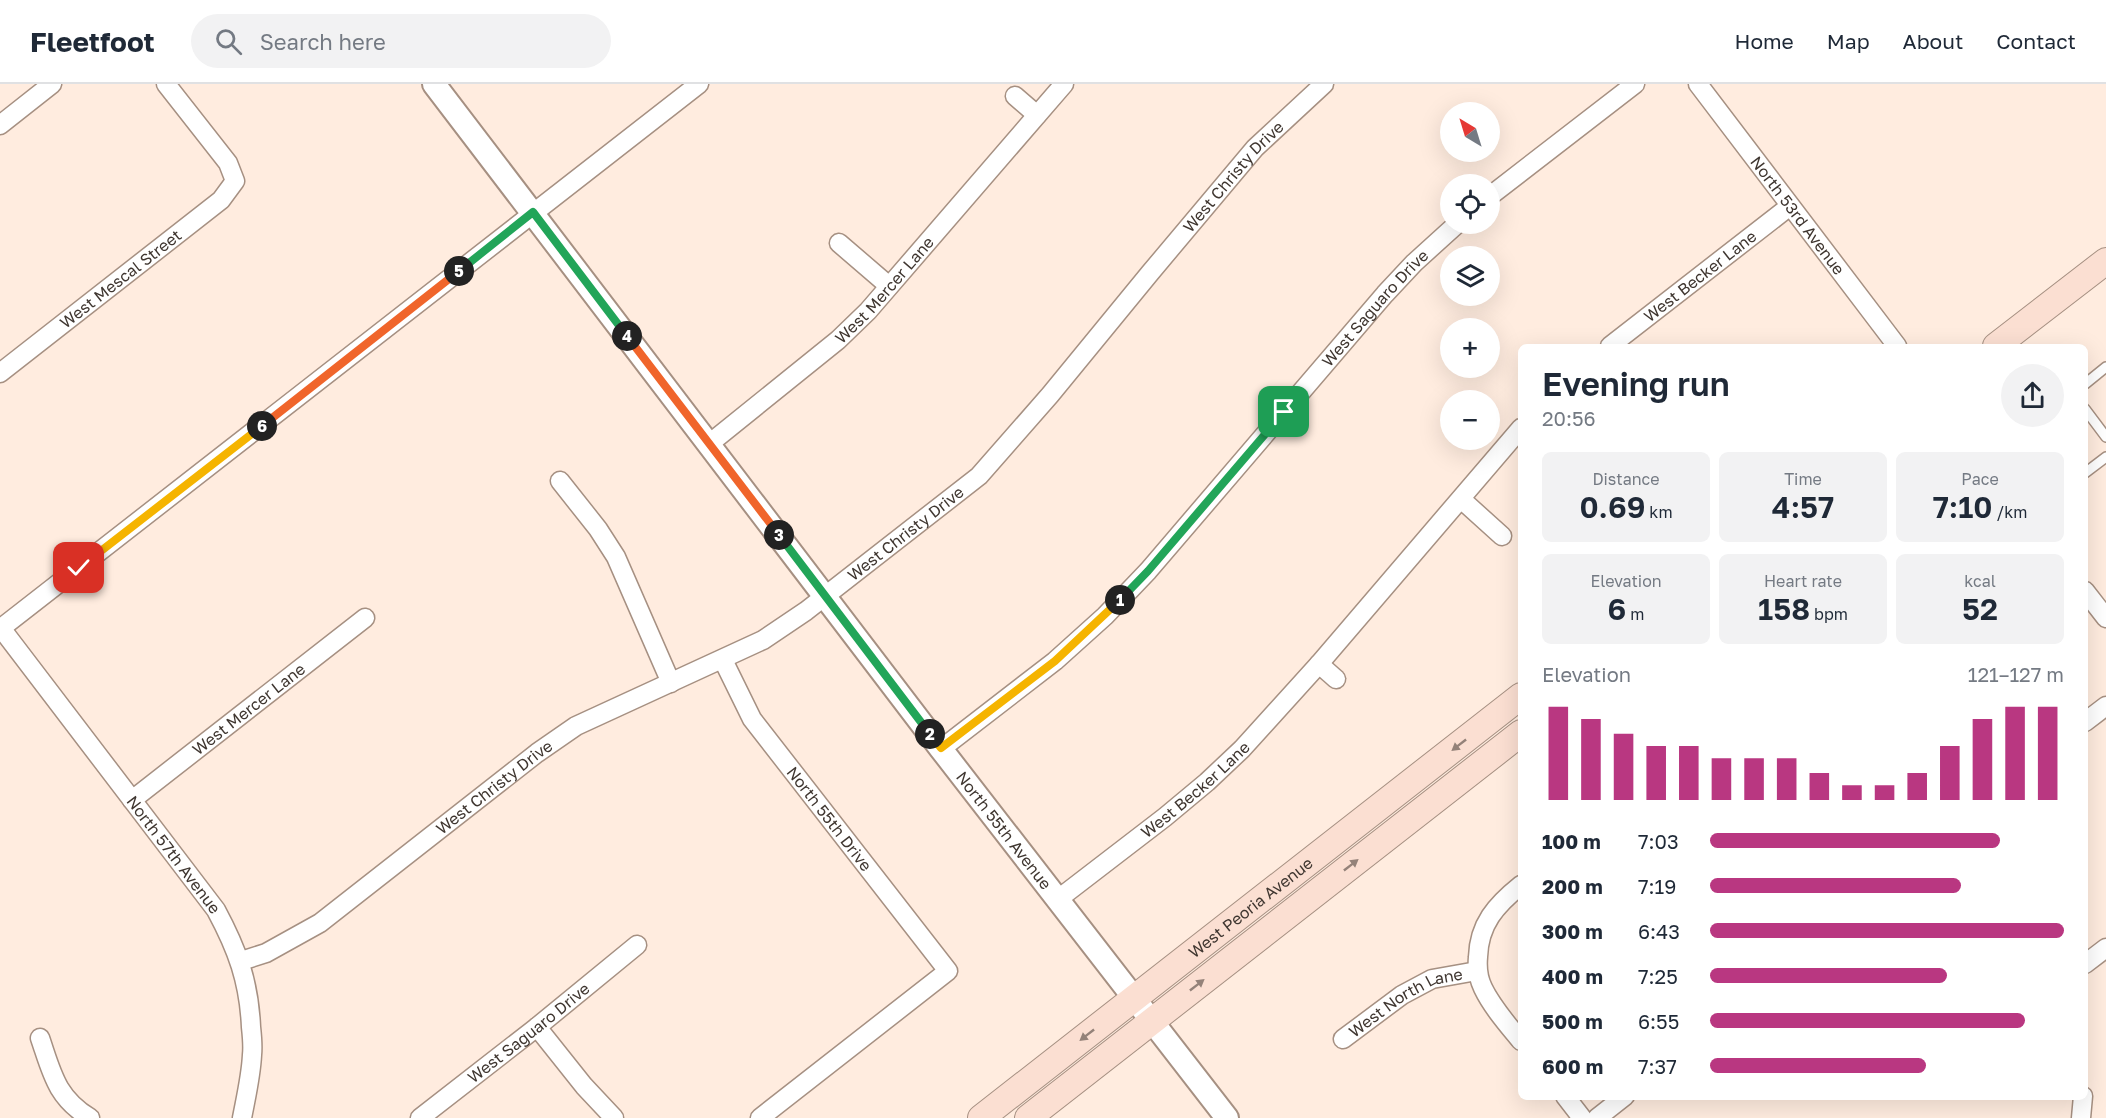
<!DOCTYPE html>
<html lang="en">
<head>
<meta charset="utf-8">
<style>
	:root { --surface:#fff; --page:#f2f2f3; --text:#1f2937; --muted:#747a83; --line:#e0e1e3; --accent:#b93781 }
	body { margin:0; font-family:"Golos Text",sans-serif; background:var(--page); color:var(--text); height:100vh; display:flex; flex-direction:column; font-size:22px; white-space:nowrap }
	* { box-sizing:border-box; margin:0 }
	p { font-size:20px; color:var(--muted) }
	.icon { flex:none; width:33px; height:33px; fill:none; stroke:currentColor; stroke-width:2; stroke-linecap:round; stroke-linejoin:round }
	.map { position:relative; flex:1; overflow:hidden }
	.sheet { position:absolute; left:1518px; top:260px; width:570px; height:756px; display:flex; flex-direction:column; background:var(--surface); border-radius:9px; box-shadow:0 6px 24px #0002 }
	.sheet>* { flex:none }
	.needle { width:39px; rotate:322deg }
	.controls { position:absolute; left:1440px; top:18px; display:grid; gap:12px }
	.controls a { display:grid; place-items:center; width:60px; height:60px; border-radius:50%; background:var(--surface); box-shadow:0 6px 24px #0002; font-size:30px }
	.pin { position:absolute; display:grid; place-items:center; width:51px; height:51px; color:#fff; margin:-26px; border-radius:12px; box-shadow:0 3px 9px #0006 }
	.km { position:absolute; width:30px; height:30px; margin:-15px; border-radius:50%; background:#222; color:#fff; font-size:16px; line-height:30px; text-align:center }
	.round { display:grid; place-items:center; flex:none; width:63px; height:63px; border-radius:32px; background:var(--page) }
	.head { display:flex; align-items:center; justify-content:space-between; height:102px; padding:0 24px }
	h1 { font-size:33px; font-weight:600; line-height:45px }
	.stats { display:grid; grid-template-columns:repeat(3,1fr); gap:9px; height:102px; padding:6px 24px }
	.stats div { display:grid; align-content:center; border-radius:9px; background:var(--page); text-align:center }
	.stats b { font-size:30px; font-weight:600 }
	.stats small { font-size:16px; font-weight:400 }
	.stats p { font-size:16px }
	.chart { height:168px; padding:12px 24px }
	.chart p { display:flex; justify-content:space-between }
	.chart svg { width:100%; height:108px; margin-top:6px; stroke:var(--accent); stroke-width:6 }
	ul { padding:0 24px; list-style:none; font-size:20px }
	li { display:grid; grid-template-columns:96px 72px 1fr; align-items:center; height:45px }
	li i { height:15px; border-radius:8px; background:var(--accent) }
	header { display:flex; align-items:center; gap:36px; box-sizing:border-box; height:84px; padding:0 30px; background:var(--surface); border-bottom:2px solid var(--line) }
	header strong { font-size:28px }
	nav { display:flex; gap:33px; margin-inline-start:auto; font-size:21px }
	.search { width:420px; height:54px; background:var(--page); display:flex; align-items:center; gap:15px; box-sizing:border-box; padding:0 21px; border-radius:33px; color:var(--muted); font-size:22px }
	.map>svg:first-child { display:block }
</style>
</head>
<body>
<header>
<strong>Fleetfoot</strong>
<div class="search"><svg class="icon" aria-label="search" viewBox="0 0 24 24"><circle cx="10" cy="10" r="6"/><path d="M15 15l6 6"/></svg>Search here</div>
<nav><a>Home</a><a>Map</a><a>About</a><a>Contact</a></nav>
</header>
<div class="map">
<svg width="2106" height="1034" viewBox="0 0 2106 1034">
	<rect width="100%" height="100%" fill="#ffecdf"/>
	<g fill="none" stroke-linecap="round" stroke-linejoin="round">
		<g stroke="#a69082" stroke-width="12">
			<g id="service">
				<polyline points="2085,300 2106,283"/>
				<polyline points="2085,325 2106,353"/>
				<polyline points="2085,389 2106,373"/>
			</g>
		</g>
		<g stroke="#a69082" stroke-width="21">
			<g id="minor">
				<path id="s1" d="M1698,0L1897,262"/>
				<polyline points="1015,12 1037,31"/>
				<polyline points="0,41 52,0"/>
				<polyline points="1490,112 1635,0"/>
				<polyline points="839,159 889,202"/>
				<path id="s2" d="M1610,262L1790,122"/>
				<path id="s3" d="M0,289L221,116L235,97L228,79L166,0"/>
				<path id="s4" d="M709,360L838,256L868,227L1064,0"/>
				<polyline points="560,397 598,445 616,473 671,599"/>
				<polyline points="1461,415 1502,452"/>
				<polyline points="2085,507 2106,534"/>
				<path id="s5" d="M1,544L216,826C237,865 249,897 251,943C252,952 253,962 252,971C251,992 246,1013 242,1034"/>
				<polyline points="0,545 699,0"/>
				<path id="s6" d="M723,576L752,635L948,887L760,1034"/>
				<polyline points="1319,580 1336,595"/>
				<polyline points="2085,638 2106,622"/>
				<path id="s7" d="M941,665L1055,577L1105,532L1148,487L1385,210L1414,179L1457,140"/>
				<path id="s8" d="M132,716L365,534"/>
				<path d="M1521,801C1496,821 1479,840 1478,873C1477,884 1478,894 1483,904C1492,923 1508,941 1521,957"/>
				<path id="s9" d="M1057,816L1165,733L1207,698L1242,665L1319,580L1521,344"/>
				<path id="s10" d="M241,877L266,869L320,839L537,669L576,642L763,556L806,527L979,392L1050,311L1150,189L1255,64L1324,0"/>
				<polyline points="2085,880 2106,864"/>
				<polyline points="537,943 584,1002 614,1034"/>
				<path d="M40,954C52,989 56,1013 90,1034"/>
				<path id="s11" d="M1343,955L1402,911L1432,895L1477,887"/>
				<polyline points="1565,1012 1582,1034"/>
				<path id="s12" d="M420,1034L537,943L637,861"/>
				<polyline points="1597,1034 1625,1012"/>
				<polyline points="2081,1034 2083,1012"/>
			</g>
		</g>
		<g stroke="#a69082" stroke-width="26">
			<g id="tertiary">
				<path id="s13" d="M434,0L941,665L1227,1034"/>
			</g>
		</g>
		<g stroke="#a69082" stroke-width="28">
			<g id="secondary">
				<polyline points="1996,262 2106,177"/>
				<path id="s14" d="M981,1034L1521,612"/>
				<polyline points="1028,1034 1521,649"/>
			</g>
		</g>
		<use href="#service" stroke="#fff" stroke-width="9"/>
		<use href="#minor" stroke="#fff" stroke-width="18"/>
		<use href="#tertiary" stroke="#fff" stroke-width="22"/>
		<use href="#secondary" stroke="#fbdfd2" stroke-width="26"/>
	</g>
	<defs><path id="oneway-solid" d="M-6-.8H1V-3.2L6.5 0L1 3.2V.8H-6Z" transform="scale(1.5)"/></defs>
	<g fill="#948279">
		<use href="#oneway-solid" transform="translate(1459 661) rotate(142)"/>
		<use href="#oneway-solid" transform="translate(1351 781) rotate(-38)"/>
		<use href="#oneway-solid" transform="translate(1197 901) rotate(-38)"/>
		<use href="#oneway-solid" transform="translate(1087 951) rotate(142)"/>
	</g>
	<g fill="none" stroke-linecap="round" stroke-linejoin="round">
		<g stroke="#fff" stroke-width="12">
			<polyline id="split-1" points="1120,516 1148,487 1284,328"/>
		</g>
		<g stroke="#fff" stroke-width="12">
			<polyline id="split-2" points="930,650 941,664 1055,577 1120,516"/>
		</g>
		<g stroke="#fff" stroke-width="12">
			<polyline id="split-3" points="779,451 930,650"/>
		</g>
		<g stroke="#fff" stroke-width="12">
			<polyline id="split-4" points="627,252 779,451"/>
		</g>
		<g stroke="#fff" stroke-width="12">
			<polyline id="split-5" points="459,187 533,128 627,252"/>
		</g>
		<g stroke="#fff" stroke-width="12">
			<polyline id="split-6" points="262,342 459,187"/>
		</g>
		<g stroke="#fff" stroke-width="12">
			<polyline id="split-7" points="79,484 262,342"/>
		</g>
		<use href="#split-1" stroke="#22a559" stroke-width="8"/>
		<use href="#split-2" stroke="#f5b400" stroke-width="8"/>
		<use href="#split-3" stroke="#22a559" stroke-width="8"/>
		<use href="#split-4" stroke="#f0652b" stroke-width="8"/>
		<use href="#split-5" stroke="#22a559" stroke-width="8"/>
		<use href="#split-6" stroke="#f0652b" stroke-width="8"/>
		<use href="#split-7" stroke="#f5b400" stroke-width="8"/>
	</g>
	<g text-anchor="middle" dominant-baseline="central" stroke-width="4.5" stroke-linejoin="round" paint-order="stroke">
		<g font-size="16" fill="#3f3630" stroke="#ffecdf">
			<text stroke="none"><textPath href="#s10" startOffset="1281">West Christy Drive</textPath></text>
			<text stroke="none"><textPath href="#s1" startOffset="165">North 53rd Avenue</textPath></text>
			<text stroke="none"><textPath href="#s2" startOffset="114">West Becker Lane</textPath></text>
			<text stroke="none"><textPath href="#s3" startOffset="153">West Mescal Street</textPath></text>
			<text stroke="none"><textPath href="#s4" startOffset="234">West Mercer Lane</textPath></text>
			<text stroke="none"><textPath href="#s7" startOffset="621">West Saguaro Drive</textPath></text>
			<text stroke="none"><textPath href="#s10" startOffset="795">West Christy Drive</textPath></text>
			<text stroke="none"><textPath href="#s8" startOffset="148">West Mercer Lane</textPath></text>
			<text stroke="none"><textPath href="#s10" startOffset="309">West Christy Drive</textPath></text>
			<text stroke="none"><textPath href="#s9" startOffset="177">West Becker Lane</textPath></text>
			<text stroke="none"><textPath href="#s6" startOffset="192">North 55th Drive</textPath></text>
			<text stroke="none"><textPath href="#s13" startOffset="939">North 55th Avenue</textPath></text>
			<text stroke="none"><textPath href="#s5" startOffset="285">North 57th Avenue</textPath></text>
			<text stroke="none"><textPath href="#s14" startOffset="342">West Peoria Avenue</textPath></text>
			<text stroke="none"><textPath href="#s11" startOffset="74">West North Lane</textPath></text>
			<text stroke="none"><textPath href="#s12" startOffset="138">West Saguaro Drive</textPath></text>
		</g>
	</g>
</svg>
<div class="controls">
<a><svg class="needle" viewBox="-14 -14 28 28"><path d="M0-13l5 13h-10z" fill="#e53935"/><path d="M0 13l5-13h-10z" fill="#747a83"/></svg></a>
<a><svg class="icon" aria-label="locate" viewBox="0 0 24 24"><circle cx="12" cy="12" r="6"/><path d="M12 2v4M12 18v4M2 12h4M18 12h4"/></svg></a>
<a><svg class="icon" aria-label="layers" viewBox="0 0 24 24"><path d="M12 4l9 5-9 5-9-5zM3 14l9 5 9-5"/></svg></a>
<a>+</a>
<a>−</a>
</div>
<div class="pin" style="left:1284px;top:328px;background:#1e9e55"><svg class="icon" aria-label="arrive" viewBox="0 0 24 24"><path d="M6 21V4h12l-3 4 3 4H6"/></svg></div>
<div class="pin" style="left:79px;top:484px;background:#d93025"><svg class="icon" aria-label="check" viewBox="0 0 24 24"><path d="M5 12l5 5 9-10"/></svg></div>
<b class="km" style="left:1120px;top:516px">1</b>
<b class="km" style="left:930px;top:650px">2</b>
<b class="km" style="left:779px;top:451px">3</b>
<b class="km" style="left:627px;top:252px">4</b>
<b class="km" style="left:459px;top:187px">5</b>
<b class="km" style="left:262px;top:342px">6</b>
<section class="sheet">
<div class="head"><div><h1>Evening run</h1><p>20:56</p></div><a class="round"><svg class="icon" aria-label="share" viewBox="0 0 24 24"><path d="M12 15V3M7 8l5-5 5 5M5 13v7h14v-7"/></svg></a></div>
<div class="stats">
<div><p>Distance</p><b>0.69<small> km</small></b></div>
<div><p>Time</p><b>4:57</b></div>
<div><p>Pace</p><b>7:10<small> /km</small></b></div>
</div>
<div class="stats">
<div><p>Elevation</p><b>6<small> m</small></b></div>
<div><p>Heart rate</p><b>158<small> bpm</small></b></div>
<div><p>kcal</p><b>52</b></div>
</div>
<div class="chart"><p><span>Elevation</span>121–127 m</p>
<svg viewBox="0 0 160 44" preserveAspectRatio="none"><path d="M5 44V6M15 44V11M25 44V17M35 44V22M45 44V22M55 44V27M65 44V27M75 44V27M85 44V33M95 44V38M105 44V38M115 44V33M125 44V22M135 44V11M145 44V6M155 44V6"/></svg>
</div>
<ul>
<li><b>100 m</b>7:03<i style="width:82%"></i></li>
<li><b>200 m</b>7:19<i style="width:71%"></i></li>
<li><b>300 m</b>6:43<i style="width:100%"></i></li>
<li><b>400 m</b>7:25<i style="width:67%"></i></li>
<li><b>500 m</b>6:55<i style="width:89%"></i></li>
<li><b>600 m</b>7:37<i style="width:61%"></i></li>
</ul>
</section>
</div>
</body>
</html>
